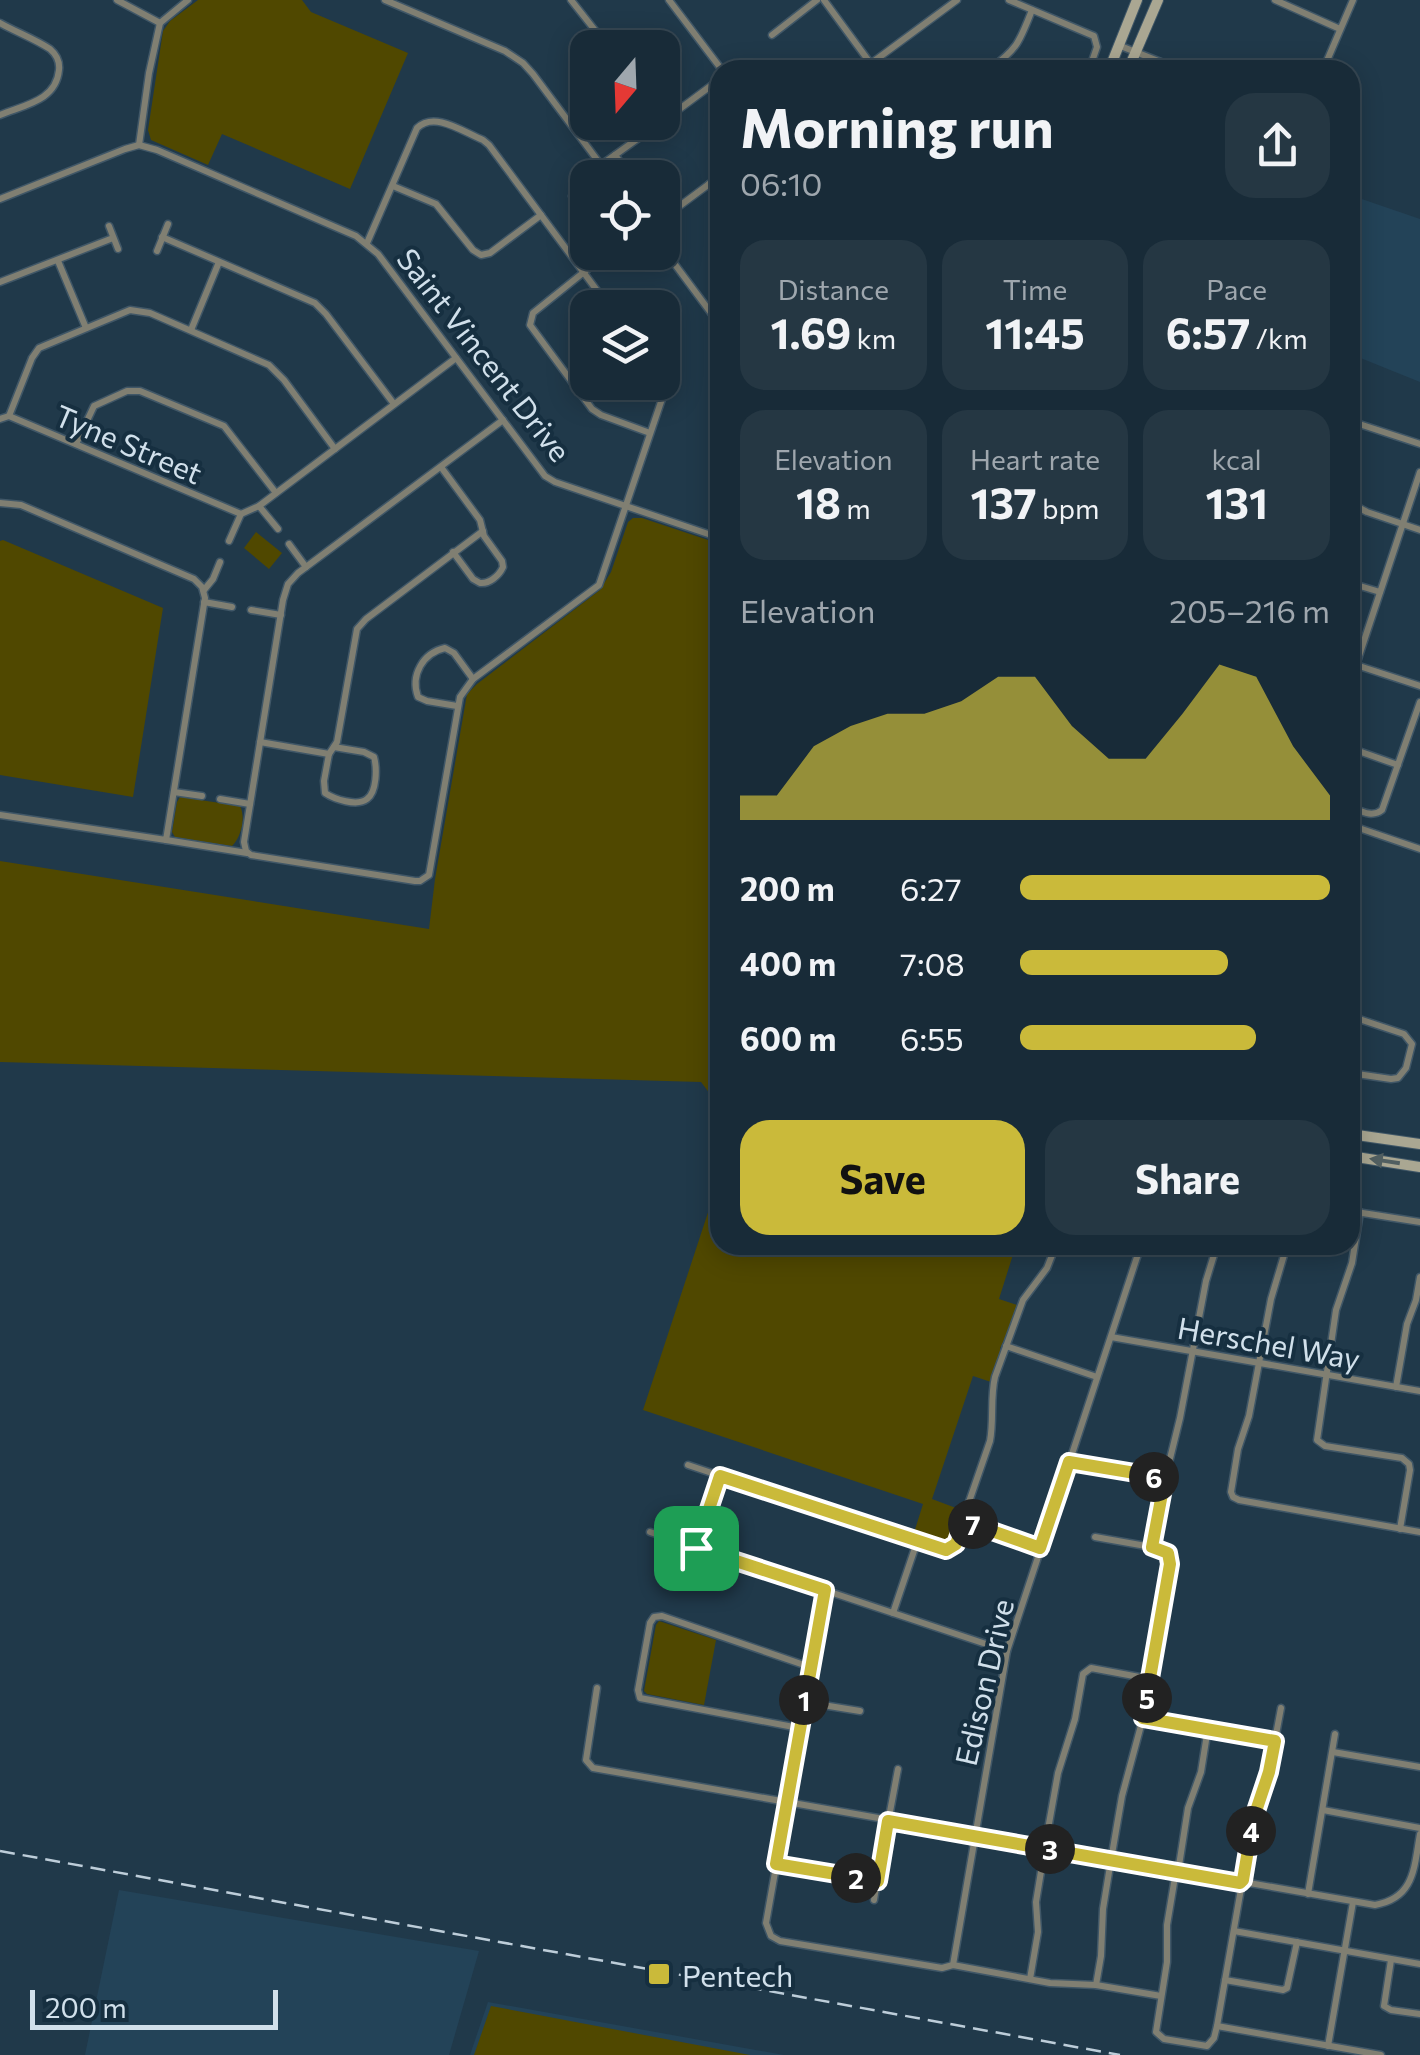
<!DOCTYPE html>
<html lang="en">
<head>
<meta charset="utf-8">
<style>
	:root { --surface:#182b38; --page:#253743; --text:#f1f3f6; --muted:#9fa7ae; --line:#364753; --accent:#caba3a }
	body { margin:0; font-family:Commissioner,sans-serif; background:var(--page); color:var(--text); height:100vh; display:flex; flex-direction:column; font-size:38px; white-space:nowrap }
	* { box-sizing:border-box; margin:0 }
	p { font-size:32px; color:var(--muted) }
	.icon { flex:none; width:55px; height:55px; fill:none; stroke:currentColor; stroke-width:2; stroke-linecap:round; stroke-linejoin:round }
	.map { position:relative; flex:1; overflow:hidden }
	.details { position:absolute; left:710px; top:60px; width:650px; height:1195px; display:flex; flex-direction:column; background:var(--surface); border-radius:30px; box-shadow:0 5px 25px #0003,0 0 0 2px var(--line) }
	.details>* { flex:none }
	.needle { width:65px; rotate:199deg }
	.fabs { position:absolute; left:570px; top:30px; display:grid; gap:20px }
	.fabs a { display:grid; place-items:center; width:110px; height:110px; border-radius:20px; background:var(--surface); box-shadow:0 5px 25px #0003,0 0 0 2px var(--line); font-size:50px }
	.scale { position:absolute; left:30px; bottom:25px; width:248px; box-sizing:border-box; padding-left:10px; border:5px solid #d1e0eb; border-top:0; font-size:28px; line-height:35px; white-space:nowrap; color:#d1e0eb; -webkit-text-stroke:8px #162f40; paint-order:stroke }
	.pin { position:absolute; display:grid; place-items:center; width:85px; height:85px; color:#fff; margin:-42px; border-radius:20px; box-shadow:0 5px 15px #0006 }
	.km { position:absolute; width:50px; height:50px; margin:-25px; border-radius:50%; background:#222; color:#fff; font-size:28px; line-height:50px; text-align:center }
	.round { display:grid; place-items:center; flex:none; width:105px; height:105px; border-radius:30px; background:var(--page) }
	.overview { display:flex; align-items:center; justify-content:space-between; height:170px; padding:0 30px }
	h1 { font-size:55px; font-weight:700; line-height:75px }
	.stats { display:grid; grid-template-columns:repeat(3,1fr); gap:15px; height:170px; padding:10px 30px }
	.stats div { display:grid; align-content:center; border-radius:25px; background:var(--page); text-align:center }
	.stats b { font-size:42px; font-weight:700 }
	.stats small { font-size:28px; font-weight:400 }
	.stats p { font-size:28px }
	.chart { height:280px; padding:20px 30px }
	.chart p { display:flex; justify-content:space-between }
	.chart svg { width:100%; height:180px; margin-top:10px; fill:var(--accent); opacity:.7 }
	.button { display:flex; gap:20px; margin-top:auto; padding:20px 30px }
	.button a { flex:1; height:115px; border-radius:30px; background:var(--accent); color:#111; font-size:40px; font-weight:700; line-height:115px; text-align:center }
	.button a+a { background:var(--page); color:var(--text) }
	ul { padding:0 30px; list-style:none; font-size:32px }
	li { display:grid; grid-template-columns:160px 120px 1fr; align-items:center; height:75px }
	li i { height:25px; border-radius:12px; background:var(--accent) }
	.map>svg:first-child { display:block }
</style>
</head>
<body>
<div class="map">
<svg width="1420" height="2055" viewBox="0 0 1420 2055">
	<rect width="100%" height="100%" fill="#20394a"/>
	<g fill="#234358">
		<polygon points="1350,195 1420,219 1420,382 1358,357 1350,376"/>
		<polygon points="119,1890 479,1951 449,2055 85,2055"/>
		<polygon points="488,2002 784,2055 470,2055"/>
	</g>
	<g fill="#504800">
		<polygon points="198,0 302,0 311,12 408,53 350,189 222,134 208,165 151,140 148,130 163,31 170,21"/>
		<polygon points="633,518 642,518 720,544 720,1107 701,1082 0,1062 0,861 429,929 435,879 467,694 477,684 600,590 611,572 628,522"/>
		<polygon points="256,532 282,553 269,569 244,548"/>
		<polygon points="3,540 163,608 133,797 0,775 0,541"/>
		<path d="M180,797L240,806C246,818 241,837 232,846L175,837L172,832L177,802Z"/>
		<polygon points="720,1176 720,1245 1016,1245 999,1299 1017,1305 1006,1336 1000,1348 1001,1354 991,1382 973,1376 932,1499 964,1511 950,1546 913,1536 923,1504 643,1410"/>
		<polygon points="659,1621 716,1640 704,1705 647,1694 644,1691 656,1625"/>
		<polygon points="491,2006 750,2055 474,2055"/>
	</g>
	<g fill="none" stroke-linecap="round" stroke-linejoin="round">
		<g stroke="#405767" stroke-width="9">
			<g id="street">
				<polyline points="117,0 160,23"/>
				<polyline points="385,0 505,51 523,63 533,74 601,165"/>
				<polyline points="571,0 609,48"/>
				<polyline points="669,0 722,70"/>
				<polyline points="824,0 871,64"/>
				<polyline points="1009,0 1094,36 1097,47 1089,70"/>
				<polyline points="1275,0 1340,29"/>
				<path d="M0,23C16,32 35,39 50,49C57,55 60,61 59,70C56,101 24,105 0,115"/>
				<polyline points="772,35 817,0"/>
				<polyline points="1118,45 1181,70"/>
				<polyline points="862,70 957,0"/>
				<path d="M989,70C1018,48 1019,43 1032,10"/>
				<polyline points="1323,70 1353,0"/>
				<polyline points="662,122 720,79"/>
				<polyline points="139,145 149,73 160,23 188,0"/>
				<polyline points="615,155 632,178"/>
				<polyline points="599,178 602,172 601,165 661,122"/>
				<polyline points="709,184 720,199"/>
				<polyline points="393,186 436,204 473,250 481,255 490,253 541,215"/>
				<polyline points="572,196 588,186"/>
				<polyline points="0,199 125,149 139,145 157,150 356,236 378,254 545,476 555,482 720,538"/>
				<polyline points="662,219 720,176"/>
				<polyline points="109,226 118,249"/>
				<polyline points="162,237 315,303 326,314 394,404"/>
				<path d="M367,243L417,128C435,111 463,132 483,140L489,145L610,308"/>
				<polyline points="662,247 720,325"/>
				<polyline points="157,251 168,224"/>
				<polyline points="609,252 533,313 530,325 592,409 601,415 650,433"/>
				<polyline points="58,261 86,328"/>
				<polyline points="0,282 113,238"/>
				<polyline points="191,330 219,262"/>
				<polyline points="9,416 32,358 39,348 130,310 150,313 269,365 284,380 335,449"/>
				<polyline points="0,419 9,416 241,514 259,506 456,358"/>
				<polyline points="503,420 298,573 288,584 283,600 244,842 246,851 251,855 415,881 420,881 429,875 460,697 473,679 599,585 664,393 662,380"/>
				<polyline points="1350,421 1420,444"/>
				<polyline points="76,444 94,406 127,391 140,391 224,426 276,493"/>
				<path d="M441,467L480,520L484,536L502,561L503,567C499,576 489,584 480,583L473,579L453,552"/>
				<polyline points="0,503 21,505 194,579 202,587 205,598 166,840 0,815"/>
				<polyline points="1350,503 1367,512 1420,530"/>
				<polyline points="259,506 278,529"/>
				<polyline points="229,541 241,514"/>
				<polyline points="289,544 306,567"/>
				<polyline points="1350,583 1380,592"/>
				<polyline points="204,590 213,579 220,562"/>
				<polyline points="204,602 232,607"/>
				<polyline points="251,610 281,615"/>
				<polyline points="1350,663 1420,686"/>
				<polyline points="1356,665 1420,472"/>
				<path d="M457,706L427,701L418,697C410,675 423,653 445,648L454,653L473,679"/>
				<polyline points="260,742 329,754 337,742 357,629 366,619 483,531"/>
				<polyline points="1350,748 1398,765"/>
				<path d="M329,754L324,781L325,793C334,799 357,807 367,799C377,792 377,768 374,757L364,752L334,747"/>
				<polyline points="174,792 202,796"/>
				<polyline points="220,799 250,804"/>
				<path d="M1350,807C1361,811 1372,818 1382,810L1420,702"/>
				<polyline points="1350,825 1420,849"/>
				<polyline points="166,840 247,853"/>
				<polyline points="1350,1016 1404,1034 1412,1044 1406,1068 1398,1078 1391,1079 1350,1073"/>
				<polyline points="1350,1211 1420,1222"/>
				<polyline points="1360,1212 1352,1263 1336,1310 1317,1440 1325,1446 1402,1458 1409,1464 1410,1470 1400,1529"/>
				<polyline points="1287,1245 1271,1299 1249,1416 1238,1449 1231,1492 1233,1497 1239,1500 1420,1532"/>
				<polyline points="1111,1337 1420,1391"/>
				<polyline points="1006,1346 1097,1377"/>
				<polyline points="1396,1387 1407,1324 1416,1300 1420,1277"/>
				<polyline points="1069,1462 1165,1479"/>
				<path d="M688,1465L917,1542L946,1550L953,1548L990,1441C994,1420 990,1398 995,1377L1023,1300L1047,1268L1056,1245"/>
				<polyline points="964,1521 1041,1547"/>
				<polyline points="650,1532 1007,1651"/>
				<polyline points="1095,1537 1163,1549 1170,1557 1143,1718 1122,1796 1111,1860 1103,1909 1101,1956 1096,1985"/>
				<polyline points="1152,1547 1165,1479 1180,1418 1206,1281 1217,1245"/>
				<polyline points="696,1548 719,1475"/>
				<polyline points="825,1591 766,1923 771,1936 780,1941 942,1968 953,1965 1050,1983 1096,1985 1161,1996"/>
				<polyline points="893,1613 917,1542"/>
				<path d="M597,1688L586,1760L593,1768L1375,1905C1415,1898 1414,1867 1420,1834"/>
				<polyline points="804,1702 860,1711"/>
				<polyline points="1143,1718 1275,1741"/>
				<polyline points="799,1728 640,1698 638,1690 650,1623 654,1617 662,1616 810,1667"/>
				<polyline points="1333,1752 1420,1767"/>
				<polyline points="1323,1810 1420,1828"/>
				<polyline points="776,1863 877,1881 898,1769"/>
				<polyline points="1176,1871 1167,1925 1167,1962 1156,2032 1164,2039 1207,2046 1214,2038 1217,2026 1253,1820 1269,1772 1281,1708"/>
				<polyline points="1178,1872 1188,1808 1201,1772 1208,1728"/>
				<polyline points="1308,1894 1335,1734"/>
				<polyline points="874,1900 877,1881"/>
				<polyline points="1234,1931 1420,1964"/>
				<polyline points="1391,1960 1384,2006 1391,2010 1420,2014"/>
				<polyline points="953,1965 1007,1651 1141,1245"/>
				<polyline points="1030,1979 1038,1932 1036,1902 1047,1835 1058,1773 1075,1719 1083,1674 1091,1668 1150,1679"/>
				<polyline points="1225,1980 1283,1990 1287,1988 1297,1942"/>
				<polyline points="1217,2026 1381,2055"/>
				<polyline points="1328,2046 1353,1902"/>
			</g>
		</g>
		<g stroke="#405767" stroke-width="12">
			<g id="secondary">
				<polyline points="1109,70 1137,0"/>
				<polyline points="1128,70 1158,0"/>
				<polyline points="1350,1134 1420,1144"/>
				<polyline points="1350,1156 1420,1167"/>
			</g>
		</g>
		<use href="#street" stroke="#807f72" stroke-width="6"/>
		<use href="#secondary" stroke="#aaa792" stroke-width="10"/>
		<polyline stroke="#bdcdd9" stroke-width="2.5" stroke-dasharray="15 8" stroke-linecap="butt" points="0,1851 1120,2055"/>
	</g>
	<defs><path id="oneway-solid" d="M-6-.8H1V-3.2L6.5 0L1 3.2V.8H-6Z" transform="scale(2.5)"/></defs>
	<use fill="#515f61" href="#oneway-solid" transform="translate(1385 1161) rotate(-171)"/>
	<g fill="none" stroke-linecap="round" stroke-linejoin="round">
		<g stroke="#fff" stroke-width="20">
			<polygon id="route" points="1069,1462 1165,1478 1152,1547 1168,1553 1170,1564 1143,1718 1275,1741 1269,1772 1253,1820 1243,1880 1240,1883 888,1821 878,1881 776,1864 825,1590 696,1548 720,1476 946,1550 956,1544 964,1521 1040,1548"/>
		</g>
		<use href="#route" stroke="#caba3a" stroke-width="12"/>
	</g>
	<rect fill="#caba3a" stroke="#162f40" stroke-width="4" x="647" y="1962" width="24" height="24" rx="5"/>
	<g text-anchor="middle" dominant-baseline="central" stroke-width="8" stroke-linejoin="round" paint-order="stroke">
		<g font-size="30" fill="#d1e0eb" stroke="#162f40">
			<text transform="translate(485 354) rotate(52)">Saint Vincent Drive</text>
			<text transform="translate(129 443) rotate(23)">Tyne Street</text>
			<text transform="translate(1269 1342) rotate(10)">Herschel Way</text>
			<text transform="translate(983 1682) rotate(-77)">Edison Drive</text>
		</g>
		<g font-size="30" fill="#d1e0eb" stroke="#162f40" text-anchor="start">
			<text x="682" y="1974">Pentech</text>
		</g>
	</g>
</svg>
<div class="fabs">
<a><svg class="needle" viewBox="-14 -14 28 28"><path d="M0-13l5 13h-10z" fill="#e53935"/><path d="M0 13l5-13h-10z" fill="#9fa7ae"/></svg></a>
<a><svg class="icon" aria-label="locate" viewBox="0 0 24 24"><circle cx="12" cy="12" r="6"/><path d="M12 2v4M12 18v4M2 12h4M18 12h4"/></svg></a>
<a><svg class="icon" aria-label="layers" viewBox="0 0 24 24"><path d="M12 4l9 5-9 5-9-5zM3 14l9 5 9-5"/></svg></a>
</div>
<div class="scale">200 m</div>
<div class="pin" style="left:696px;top:1548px;background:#1e9e55"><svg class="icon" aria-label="arrive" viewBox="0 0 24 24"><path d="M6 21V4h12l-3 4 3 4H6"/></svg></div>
<b class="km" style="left:804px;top:1700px">1</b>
<b class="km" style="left:856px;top:1878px">2</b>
<b class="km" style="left:1050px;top:1849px">3</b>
<b class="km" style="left:1251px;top:1831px">4</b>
<b class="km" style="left:1147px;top:1698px">5</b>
<b class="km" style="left:1154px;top:1477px">6</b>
<b class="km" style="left:973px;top:1524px">7</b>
<section class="details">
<div class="overview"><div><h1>Morning run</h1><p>06:10</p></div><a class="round"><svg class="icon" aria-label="share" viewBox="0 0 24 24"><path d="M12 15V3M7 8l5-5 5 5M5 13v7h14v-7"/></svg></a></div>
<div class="stats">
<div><p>Distance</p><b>1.69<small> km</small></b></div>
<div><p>Time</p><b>11:45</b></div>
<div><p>Pace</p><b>6:57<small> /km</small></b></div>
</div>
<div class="stats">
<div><p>Elevation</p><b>18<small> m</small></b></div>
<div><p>Heart rate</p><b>137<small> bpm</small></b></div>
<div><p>kcal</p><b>131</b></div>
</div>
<div class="chart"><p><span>Elevation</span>205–216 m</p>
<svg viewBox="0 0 160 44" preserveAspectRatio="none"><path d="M0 44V38L10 38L20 26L30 21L40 18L50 18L60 15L70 9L80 9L90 21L100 29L110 29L120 18L130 6L140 9L150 26L160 38V44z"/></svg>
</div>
<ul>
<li><b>200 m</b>6:27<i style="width:100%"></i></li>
<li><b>400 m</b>7:08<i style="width:67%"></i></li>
<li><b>600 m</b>6:55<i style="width:76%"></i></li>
</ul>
<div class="button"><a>Save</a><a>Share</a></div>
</section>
</div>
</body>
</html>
